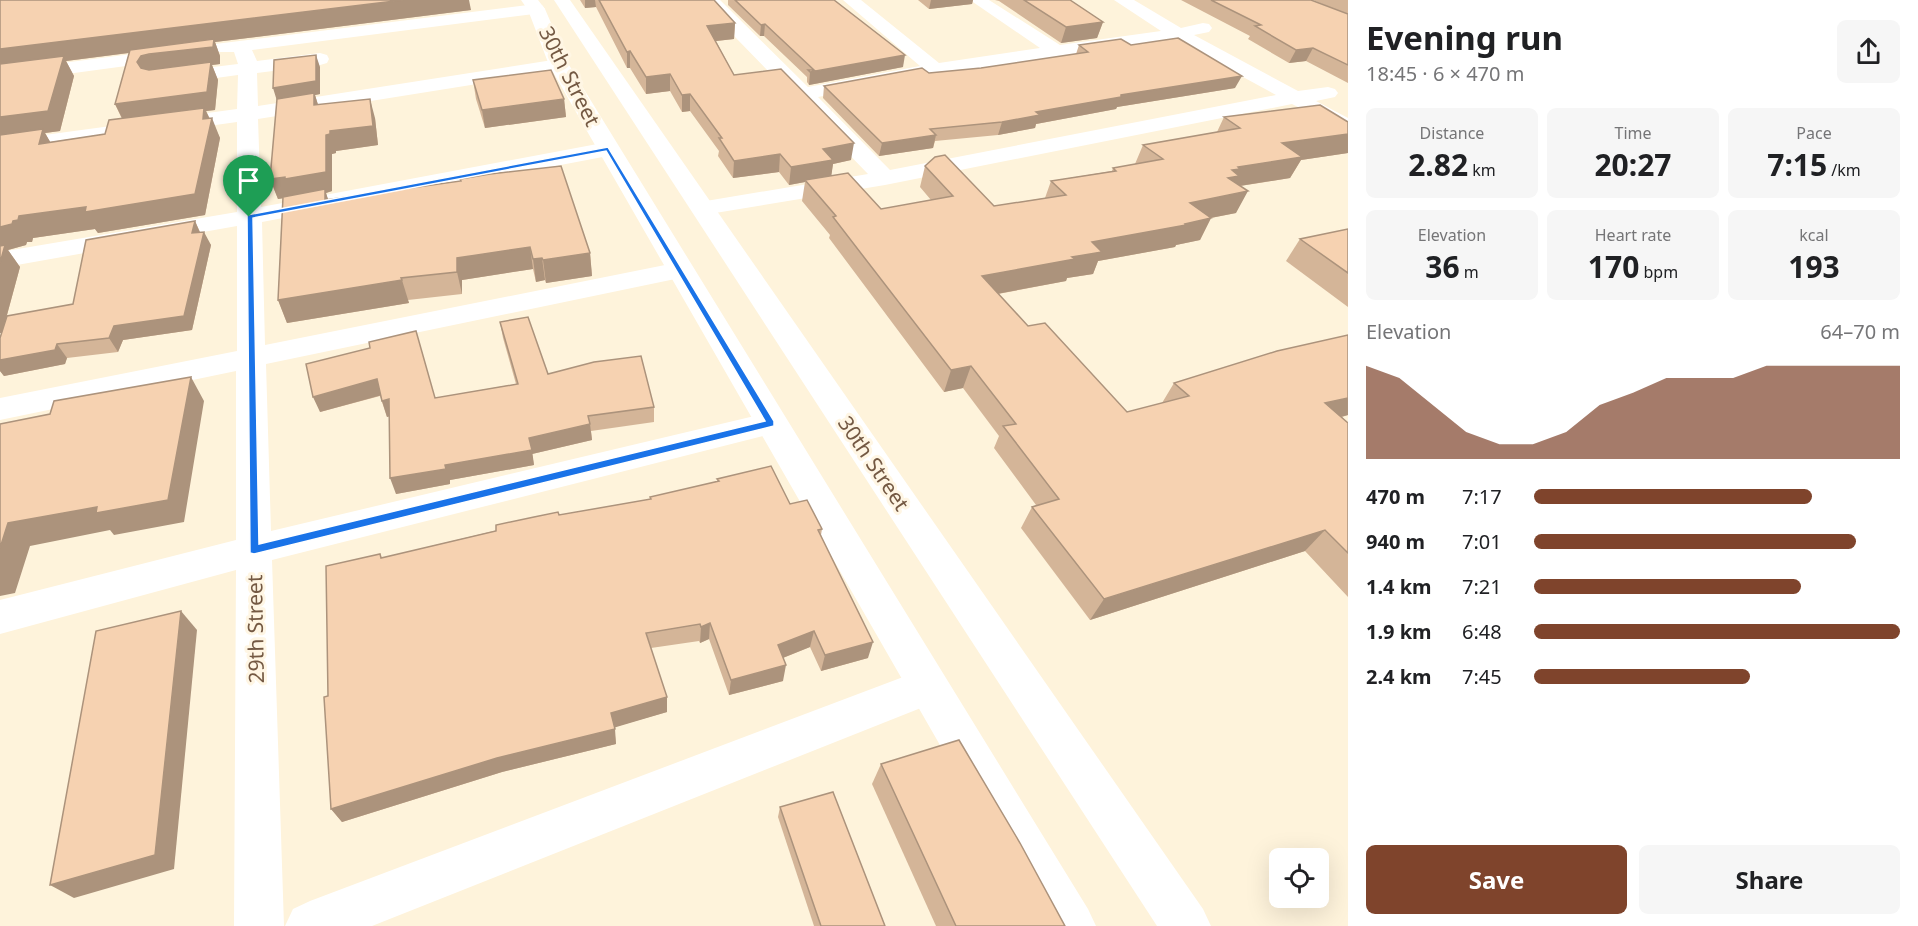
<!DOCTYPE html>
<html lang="en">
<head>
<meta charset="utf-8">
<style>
	:root { --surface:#fff; --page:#f6f6f6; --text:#202124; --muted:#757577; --accent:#7f442c }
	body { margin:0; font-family:"Noto Sans",sans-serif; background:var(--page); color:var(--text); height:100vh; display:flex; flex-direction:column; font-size:22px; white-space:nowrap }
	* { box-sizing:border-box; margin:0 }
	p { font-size:20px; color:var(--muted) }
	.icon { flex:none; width:33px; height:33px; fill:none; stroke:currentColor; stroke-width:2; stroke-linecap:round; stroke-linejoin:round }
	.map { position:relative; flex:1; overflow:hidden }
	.panel { display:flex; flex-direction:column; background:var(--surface); width:570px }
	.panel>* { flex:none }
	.buttons { position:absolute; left:1269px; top:848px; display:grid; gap:12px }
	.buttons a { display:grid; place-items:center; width:60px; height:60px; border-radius:9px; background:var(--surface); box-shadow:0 6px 24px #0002; font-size:30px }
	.pin { position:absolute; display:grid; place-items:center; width:51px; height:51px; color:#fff; margin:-62px -26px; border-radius:50% 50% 50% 0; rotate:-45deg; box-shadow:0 0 6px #0007 }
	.pin .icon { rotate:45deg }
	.round { display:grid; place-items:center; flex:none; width:63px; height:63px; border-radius:9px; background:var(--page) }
	.headline { display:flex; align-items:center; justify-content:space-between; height:102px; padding:0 18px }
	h1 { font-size:33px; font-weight:700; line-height:45px }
	.figures { display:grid; grid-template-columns:repeat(3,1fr); gap:9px; height:102px; padding:6px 18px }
	.figures div { display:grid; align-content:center; border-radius:9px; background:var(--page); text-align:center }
	.figures b { font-size:30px; font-weight:700 }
	.figures small { font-size:16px; font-weight:400 }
	.figures p { font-size:16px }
	.chart { height:168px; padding:12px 18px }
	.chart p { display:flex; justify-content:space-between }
	.chart svg { width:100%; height:108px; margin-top:6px; fill:var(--accent); opacity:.7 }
	.primary-button { display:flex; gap:12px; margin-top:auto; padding:12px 18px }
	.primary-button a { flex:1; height:69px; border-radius:9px; background:var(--accent); color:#fff; font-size:24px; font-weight:700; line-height:69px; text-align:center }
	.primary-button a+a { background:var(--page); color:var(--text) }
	ul { padding:0 18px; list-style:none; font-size:20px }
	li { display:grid; grid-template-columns:96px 72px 1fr; align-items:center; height:45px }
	li i { height:15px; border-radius:8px; background:var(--accent) }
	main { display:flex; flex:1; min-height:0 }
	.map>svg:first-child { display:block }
</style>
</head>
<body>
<main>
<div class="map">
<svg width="1348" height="926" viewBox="0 0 1348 926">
	<rect width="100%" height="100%" fill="#fef3db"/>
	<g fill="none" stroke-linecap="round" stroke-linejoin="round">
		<g fill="#fff" fill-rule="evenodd">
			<path d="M703,0H720L808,87L920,66L843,0H861L939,63L1040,48L970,0H989L1060,45L1161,31L1114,0H1134L1181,28L1203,23L1209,24L1212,28L1209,32L1194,35L1298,91L1328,87L1335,89L1338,93L1335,97L1316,101L1348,118V132L1292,104L885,185L703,215L694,213L691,208L694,203L868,174L736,38ZM1175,40L1276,95L890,170L818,97L935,75Z"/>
			<polygon points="536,4 542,5 545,9 542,13 252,50 257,61 320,53 327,55 329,59 327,63 320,65 257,73 258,106 559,59 566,61 569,65 566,69 559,71 258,119 261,207 608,142 616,144 619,149 616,154 608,156 262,222 265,345 680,262 689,264 693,270 689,276 680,278 266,364 271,531 771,412 782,415 787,423 782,431 771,434 272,560 284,926 234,926 236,570 0,634 0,600 236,540 236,371 0,420 0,398 237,351 237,226 0,268 0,252 237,212 237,122 0,155 0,141 237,109 238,75 172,84 165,82 162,78 165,74 172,72 238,64 234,52 215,52 213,48 215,44"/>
			<polygon points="171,49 178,51 180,55 178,59 0,83 0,71"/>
			<polygon points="927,668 941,674 947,687 941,700 372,926 285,926 293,909 310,901"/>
		</g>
		<g fill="#fff" fill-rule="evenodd">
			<polygon points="521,0 538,0 545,9 569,65 1088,909 1096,926 1044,926 549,65 528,10"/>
			<polygon points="554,0 570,0 1203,909 1211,926 1157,926"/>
		</g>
	</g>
	<g fill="#d4b598" fill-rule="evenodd">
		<path d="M0,0L471,10L215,42L220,56V64L212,65L218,80L215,110L206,111L220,138L205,215L98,233L95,229L33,238L32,242H27L26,245L8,250L20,267L6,319L73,304L195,221L200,232L211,245L192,330L123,340L118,352L67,358L65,364L4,376L0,371V338L2,333ZM129,53L115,104L122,119L105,134L50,142L45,133L60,131L74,76L66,61Z"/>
		<polygon points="580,0 714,0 735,23 734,39 716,41 734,75 851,160 833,164 831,176 881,209 931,200 920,187 925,166 994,206 1045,198 1051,181 1112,171 1113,168 1135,164 1143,145 1217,132 1224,117 1348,122 1348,153 1301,160 1290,178 1240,186 1236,213 1211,218 1200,240 1176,245 1175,247 1098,261 1093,274 1067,278 1066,281 998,294 1028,326 1127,412 1162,403 1174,383 1348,335 1348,415 1342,417 1348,423 1348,597 1305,551 1090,620 1021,528 1032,507 1036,505 994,448 999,436 963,388 944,392 829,238 830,235 802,201 805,182 789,185 779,172 733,178 718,156 719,151 690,111 682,112 670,91 646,94 630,68 627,68 596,7 585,8"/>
		<polygon points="728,0 834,0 903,67 809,85 807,82 807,77 764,36 760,36 728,5"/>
		<polygon points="918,0 973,0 972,4 929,9"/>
		<polygon points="995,0 1070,0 1103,22 1097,38 1061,43 999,1"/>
		<polygon points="1181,0 1311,0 1327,6 1313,0 1348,0 1348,83 1306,61 1289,63 1248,39 1250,36"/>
		<polygon points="1079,45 1131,45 1235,88 1117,107 1116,109 1036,124 1035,128 998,135 935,141 933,148 879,156 823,98 824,86 929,73 981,68 1076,54"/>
		<polygon points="320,67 320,94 315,95 318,105 375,118 378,145 336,151 336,153 332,154 332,191 326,193 328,200 590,253 592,276 546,283 545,280 536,282 533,269 462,280 462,294 408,300 409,303 287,323 278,300 283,198 278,199 270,179 277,101"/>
		<polygon points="473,80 564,99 566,117 485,128 476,99"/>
		<polygon points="1348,229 1348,307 1286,261 1300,239"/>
		<polygon points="500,322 548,374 654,407 654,422 591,431 592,440 532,454 534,465 450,480 450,484 396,494 389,416 387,417 380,396 320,412 370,348 435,398 516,384 503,338"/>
		<polygon points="717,479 790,504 822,529 821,535 868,658 821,671 810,647 783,658 783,681 729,695 709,639 700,643 699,641 651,648 667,712 614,727 616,744 502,772 342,822 331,809 328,696 380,554 382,558 559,515 651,499 650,497 717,482"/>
		<polygon points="881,764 1065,926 936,926 872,784"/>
		<polygon points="780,807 885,926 814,926 778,817"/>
	</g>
	<g fill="#ac937c">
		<polygon points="403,0 469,0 471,10 215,42 220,56 220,64 212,65 218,80 215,110 206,111 211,122 212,118 220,138 205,215 98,233 95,229 33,238 32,242 27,242 26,245 8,250 20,267 2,333 0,333 0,227 13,221 19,216 124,122 115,104 145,80 137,62 141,56 213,42 66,61 74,76 60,131 45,133 55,150 0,139 0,49"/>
		<polygon points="585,0 595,0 596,7 585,8"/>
		<polygon points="931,0 973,0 972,4 929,9"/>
		<polygon points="1103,22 1097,38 1061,43 1066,27"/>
		<polygon points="735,23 734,39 707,42 707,26"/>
		<polygon points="765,24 764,36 760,36 761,25"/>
		<polygon points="1313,48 1306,61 1289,63 1296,50"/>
		<polygon points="630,51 630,68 627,68 627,52"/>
		<polygon points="316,55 320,67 320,94 315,95 320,111 314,105 277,101 273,88"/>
		<polygon points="905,55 903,67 809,85 810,72"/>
		<polygon points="670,74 670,91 646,94 646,77"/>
		<polygon points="1242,76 1235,88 1117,107 1116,109 1036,124 1035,128 998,135 1002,122 1036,112 1121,95"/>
		<polygon points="690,94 690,111 682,112 682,95"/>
		<polygon points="370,99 375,118 378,145 336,151 336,153 332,154 332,191 326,193 332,211 292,197 278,199 270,179"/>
		<polygon points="564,99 566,117 485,128 482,110"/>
		<polygon points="1348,134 1348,153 1301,160 1290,178 1233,187 1248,191 1236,213 1179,224 1190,203 1232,170 1282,143"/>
		<polygon points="936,135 933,148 879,156 882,143"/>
		<polygon points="854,143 851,160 833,164 831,178 805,180 805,182 789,185 791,167 823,149"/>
		<polygon points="780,154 779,172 733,178 734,161"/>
		<polygon points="1211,218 1200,240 1176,245 1175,247 1098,261 1093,274 1067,278 1066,281 975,298 982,276 1072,257 1092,242"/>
		<polygon points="195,221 201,235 192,233"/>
		<polygon points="204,232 211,245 192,330 123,340 118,352 109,338 114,326"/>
		<polygon points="530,247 533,269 462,280 462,294 457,272 457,258"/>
		<polygon points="590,253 592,276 546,283 543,260"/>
		<polygon points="542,258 545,280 536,282 533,259"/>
		<polygon points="402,280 409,303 287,323 278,300"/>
		<polygon points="57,344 67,358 65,364 4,376 0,371 0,360"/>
		<polygon points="971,366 963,388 944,392 951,370"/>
		<polygon points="191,377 204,401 184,522 114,535 110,530 30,546 15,593 0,596 0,548 8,523"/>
		<polygon points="377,379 382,395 320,412 313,397"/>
		<polygon points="1348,398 1348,415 1308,425 1325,403"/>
		<polygon points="389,399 395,415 387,417 382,401"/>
		<polygon points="590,424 592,440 532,454 529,438"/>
		<polygon points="532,450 534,465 450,480 450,484 396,494 390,478 445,465"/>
		<polygon points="1325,530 1305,551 1090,620 1104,599"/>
		<polygon points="181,611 197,630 174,869 74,898 50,885"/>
		<polygon points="710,623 709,639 700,643 701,627"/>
		<polygon points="814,631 810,647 775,661 778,645"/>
		<polygon points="873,642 868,658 821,671 825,655"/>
		<polygon points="786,665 783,681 729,695 731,680"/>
		<polygon points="667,697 667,712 613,728 611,713"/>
		<polygon points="615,729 616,744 502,772 342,822 331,809 497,758"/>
	</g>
	<g fill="#f6d2b1" stroke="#ac937c" stroke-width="1.5">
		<polygon points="0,0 403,0 0,49"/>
		<polygon points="599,0 714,0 735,23 707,26 734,75 781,69 854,143 823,149 833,160 791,167 780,154 734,161 719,138 722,138 690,94 682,95 670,74 646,77 630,51 627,52"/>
		<polygon points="735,0 834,0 905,55 810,72 808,70 814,70 765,24 761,25"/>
		<polygon points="1024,0 1070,0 1103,22 1066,27"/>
		<polygon points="1211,0 1311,0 1348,14 1348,65 1313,48 1296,50 1255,26 1261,25"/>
		<polygon points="1178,38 1242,76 1121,95 1121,97 1036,112 1040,115 1002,122 930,129 936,135 882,143 824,86 922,68 929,73 981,68 1088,52 1079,45 1121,39 1131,45"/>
		<polygon points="214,39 213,47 149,54 141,56 137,62 141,68 149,70 211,62 207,92 115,104 130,50"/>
		<polygon points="316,55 316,81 273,88 274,60"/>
		<polygon points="64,56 48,111 0,117 0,64"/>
		<polygon points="551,70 564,99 482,110 473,80"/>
		<polygon points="314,93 314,105 370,99 373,126 330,131 330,134 326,135 326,172 285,179 285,177 270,179 277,99"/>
		<polygon points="1320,105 1348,122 1348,134 1282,143 1302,157 1238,167 1240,169 1232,170 1239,176 1228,178 1248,191 1190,203 1211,218 1185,224 1186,225 1092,242 1102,252 1072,257 1075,259 982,276 1028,326 1045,323 1127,412 1189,396 1174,383 1277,351 1348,335 1348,398 1325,403 1348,423 1348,553 1325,530 1104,599 1032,507 1059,499 1003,426 1016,424 971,366 951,370 833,217 836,216 805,180 848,173 881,209 953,196 925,166 935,157 945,155 994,206 1066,195 1051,181 1116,171 1113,168 1163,159 1143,145 1240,128 1224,117"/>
		<polygon points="204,108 203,119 212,118 195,194 85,212 86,207 19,216 18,220 13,221 12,224 0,227 0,135 43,129 39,144 105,134 109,120"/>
		<polygon points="561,166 590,253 543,260 542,258 533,259 530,247 457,258 457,272 401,278 402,280 278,300 283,197 325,189 325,200 461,181 460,179 490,174"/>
		<polygon points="195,221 192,233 204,232 184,316 114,326 109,338 57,344 55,350 0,360 0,338 7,316 73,304 86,240"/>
		<polygon points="1348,229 1348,273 1300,239"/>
		<polygon points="5,245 0,263 0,246"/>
		<polygon points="528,317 548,374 594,362 641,356 654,407 588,416 590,424 529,438 532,450 445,465 446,469 390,478 389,399 382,401 377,379 313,397 306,364 370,348 369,342 416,331 435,398 518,384 500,322"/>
		<polygon points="191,377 168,500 96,513 97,507 8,523 0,548 0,424 50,414 54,401"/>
		<polygon points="771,466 790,504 807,500 822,529 818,530 873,642 825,655 814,631 778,645 786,665 731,680 710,623 701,627 700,624 646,633 667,697 611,713 615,729 497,758 331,809 324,697 328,696 326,566 380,554 381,558 496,531 496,525 534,517 558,512 559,515 651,499 650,497 719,481 717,479"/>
		<polygon points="181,611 155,855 50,885 96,631"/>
		<polygon points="959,740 1020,843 1065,926 956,926 881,764"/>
		<polygon points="833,792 885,926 821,926 780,807"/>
	</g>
	<path fill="#1a73e8" stroke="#fff" stroke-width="1.5" fill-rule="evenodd" d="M608,147L774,421V426L254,554L250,553L247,215ZM606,151L765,421L259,544L253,218Z"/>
	<g text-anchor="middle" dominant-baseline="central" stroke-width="6" stroke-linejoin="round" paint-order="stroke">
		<g font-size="21" fill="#745943" stroke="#fff6e4">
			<text transform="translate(570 76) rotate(63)">30th Street</text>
			<text transform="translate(874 463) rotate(56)">30th Street</text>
			<text transform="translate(255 629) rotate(-91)">29th Street</text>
		</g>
	</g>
</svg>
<div class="buttons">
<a><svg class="icon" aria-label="locate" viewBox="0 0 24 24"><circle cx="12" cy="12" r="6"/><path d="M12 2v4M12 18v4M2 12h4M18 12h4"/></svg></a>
</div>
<div class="pin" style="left:249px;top:217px;background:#1e9e55"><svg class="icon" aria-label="arrive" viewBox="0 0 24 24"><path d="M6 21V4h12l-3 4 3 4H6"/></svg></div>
</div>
<section class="panel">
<div class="headline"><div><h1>Evening run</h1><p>18:45 · 6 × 470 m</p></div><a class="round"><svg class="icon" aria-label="share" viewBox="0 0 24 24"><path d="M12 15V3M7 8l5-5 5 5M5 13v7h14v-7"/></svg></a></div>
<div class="figures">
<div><p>Distance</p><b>2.82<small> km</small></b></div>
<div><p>Time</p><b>20:27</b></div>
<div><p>Pace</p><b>7:15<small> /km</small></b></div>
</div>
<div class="figures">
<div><p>Elevation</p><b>36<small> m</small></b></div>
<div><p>Heart rate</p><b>170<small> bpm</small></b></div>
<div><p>kcal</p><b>193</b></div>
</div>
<div class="chart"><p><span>Elevation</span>64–70 m</p>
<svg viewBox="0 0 160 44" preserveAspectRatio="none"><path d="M0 44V6L10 11L20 22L30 33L40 38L50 38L60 33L70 22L80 17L90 11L100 11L110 11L120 6L130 6L140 6L150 6L160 6V44z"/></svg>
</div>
<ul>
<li><b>470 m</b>7:17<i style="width:76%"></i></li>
<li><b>940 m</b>7:01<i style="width:88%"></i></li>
<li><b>1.4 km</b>7:21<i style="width:73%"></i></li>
<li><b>1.9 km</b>6:48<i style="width:100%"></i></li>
<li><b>2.4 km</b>7:45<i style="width:59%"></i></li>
</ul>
<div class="primary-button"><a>Save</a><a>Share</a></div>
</section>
</main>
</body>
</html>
